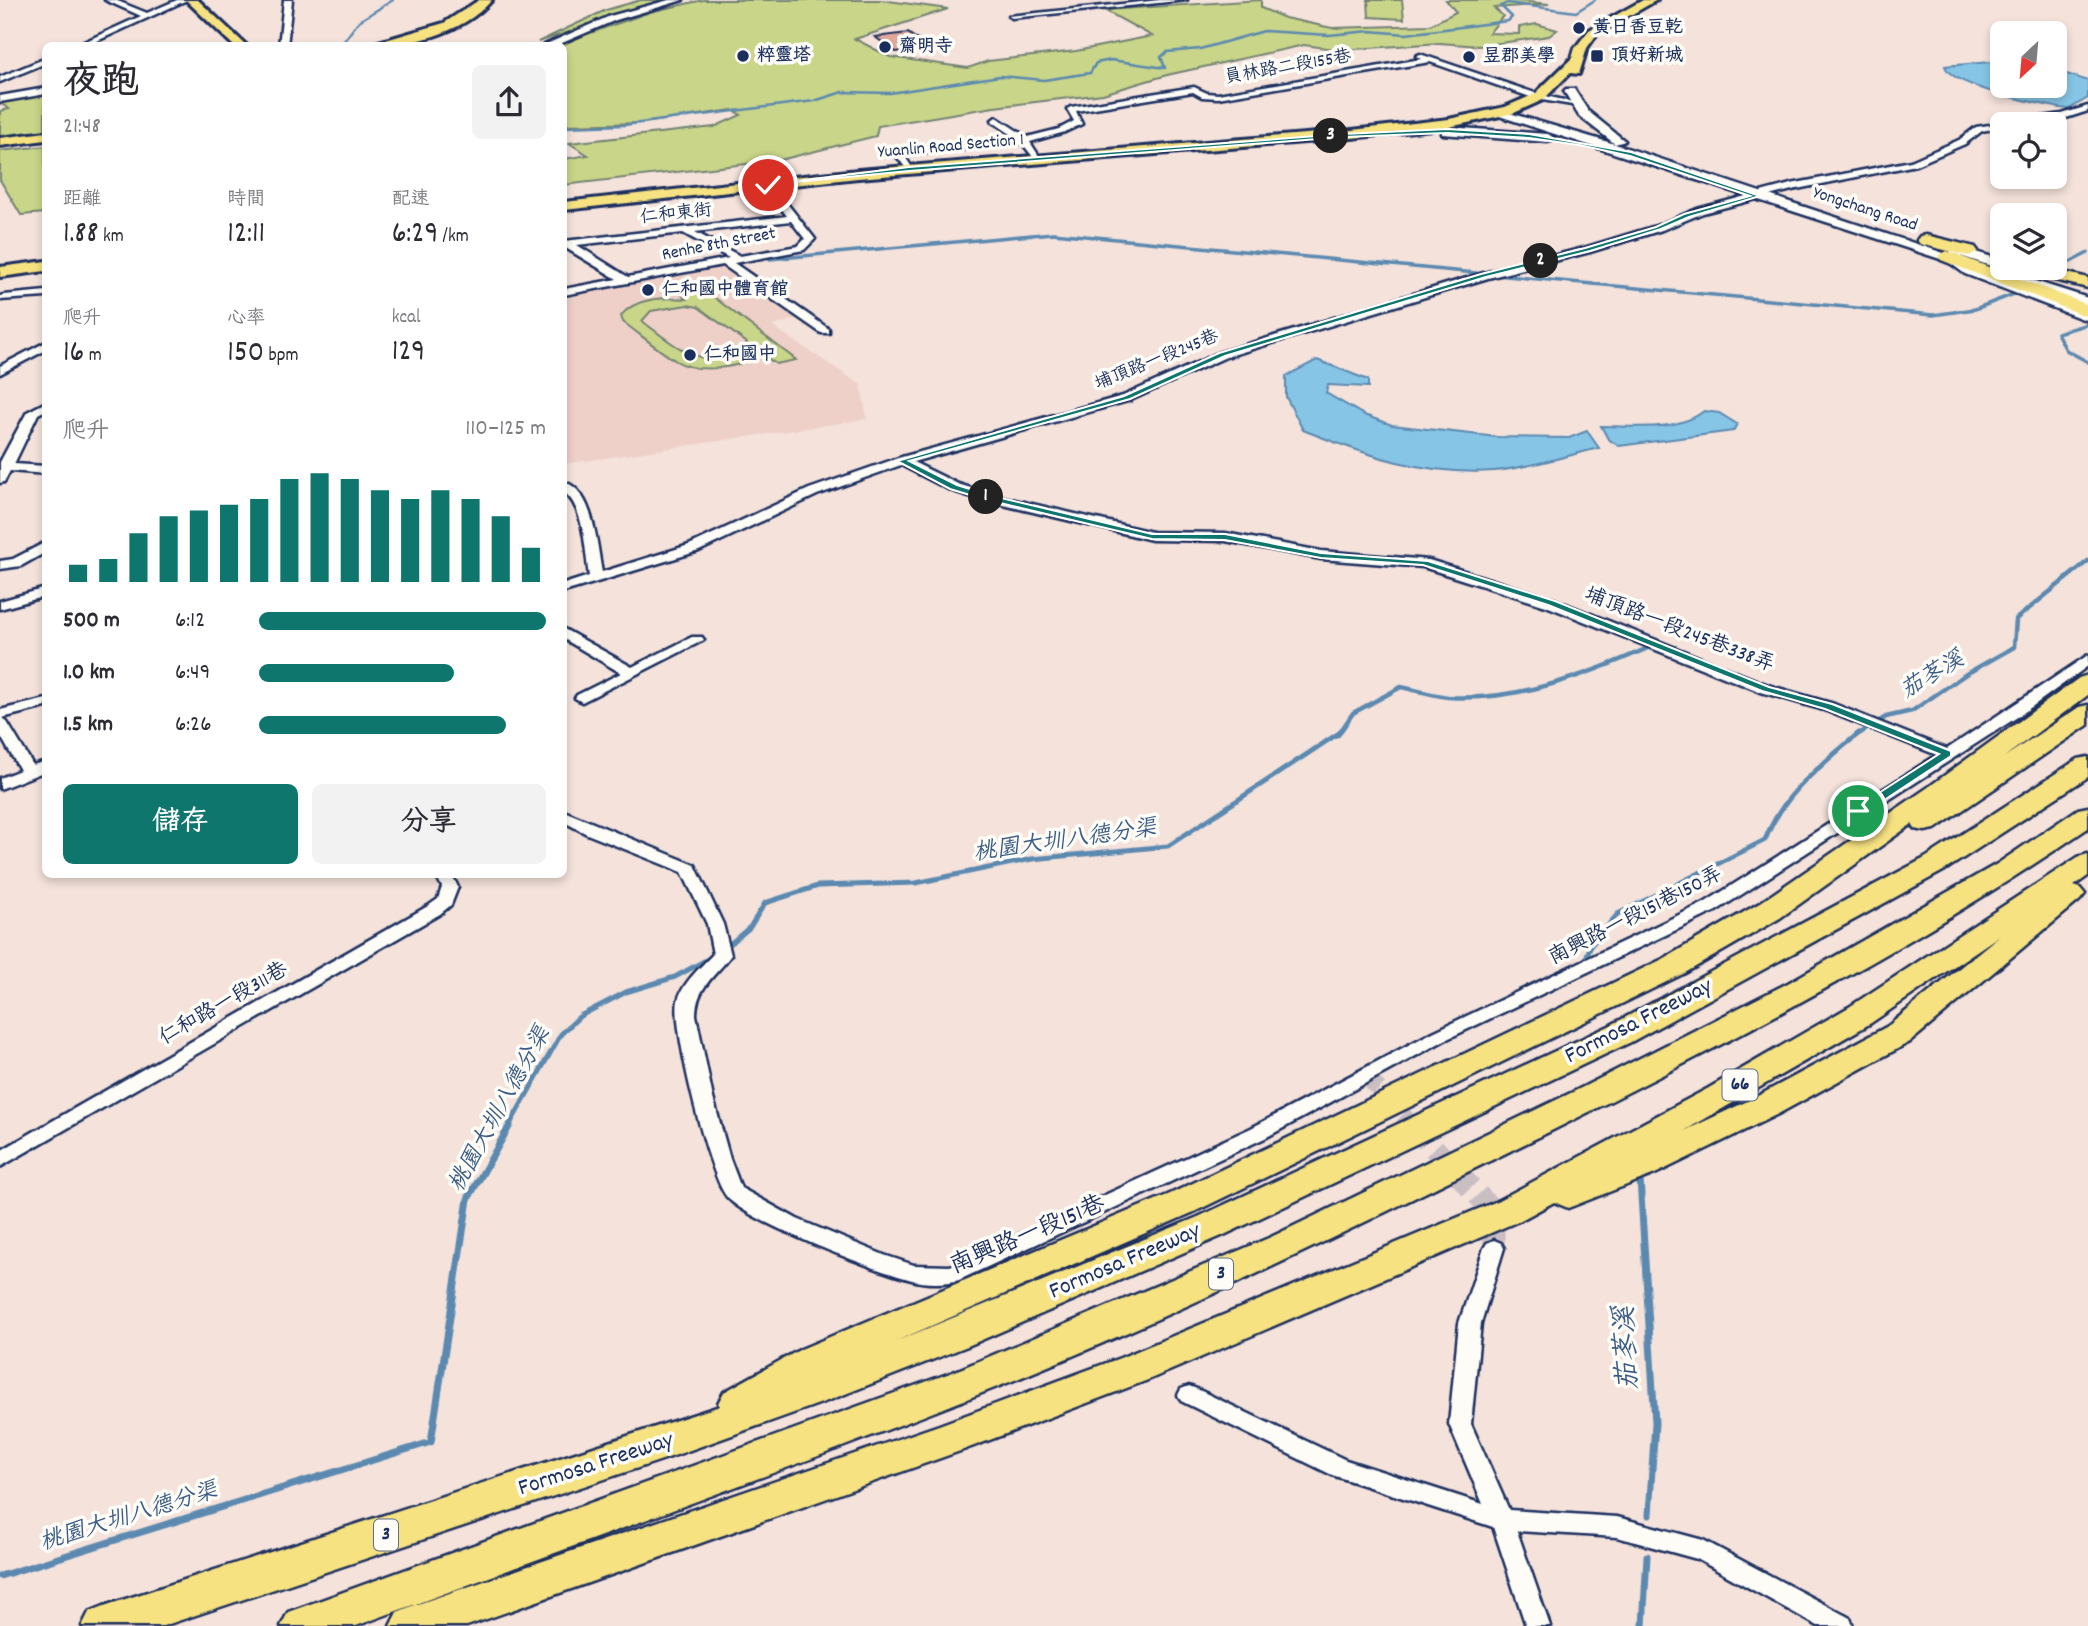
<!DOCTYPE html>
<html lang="zh-TW">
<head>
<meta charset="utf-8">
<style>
	:root { --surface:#fff; --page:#f2f2f3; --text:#2b2b33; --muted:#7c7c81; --accent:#0f766e }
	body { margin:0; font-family:Dekko,"LXGW WenKai TC",sans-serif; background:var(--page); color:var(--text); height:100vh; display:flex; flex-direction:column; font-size:26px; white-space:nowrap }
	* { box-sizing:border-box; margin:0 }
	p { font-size:23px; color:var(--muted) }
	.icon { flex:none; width:38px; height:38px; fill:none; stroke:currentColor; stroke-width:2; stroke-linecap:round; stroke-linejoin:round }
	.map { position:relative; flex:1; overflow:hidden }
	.details { position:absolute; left:42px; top:42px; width:525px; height:836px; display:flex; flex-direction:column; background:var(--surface); border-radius:10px; box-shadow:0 4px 10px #0003 }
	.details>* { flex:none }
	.needle { width:46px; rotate:206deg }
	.buttons { position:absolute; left:1990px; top:21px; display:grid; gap:14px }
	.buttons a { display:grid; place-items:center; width:77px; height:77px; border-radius:10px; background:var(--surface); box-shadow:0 4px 10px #0003; font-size:35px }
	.pin { position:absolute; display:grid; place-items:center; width:60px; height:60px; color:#fff; margin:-30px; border:4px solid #fff; border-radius:50%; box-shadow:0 2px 7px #0007 }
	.km { position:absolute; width:35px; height:35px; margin:-18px; border-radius:50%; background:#222; color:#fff; font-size:19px; line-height:35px; text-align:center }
	.round { display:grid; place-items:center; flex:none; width:74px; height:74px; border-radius:10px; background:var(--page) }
	.summary { display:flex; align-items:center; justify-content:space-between; height:119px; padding:0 21px }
	h1 { font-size:38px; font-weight:600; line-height:52px }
	.stats { display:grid; grid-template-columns:repeat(3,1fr); gap:10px; height:119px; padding:7px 21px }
	.stats div { display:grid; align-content:center }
	.stats b { font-size:30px; font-weight:600 }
	.stats small { font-size:19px; font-weight:400 }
	.stats p { font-size:19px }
	.chart { height:196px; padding:14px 21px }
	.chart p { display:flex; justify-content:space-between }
	.chart svg { width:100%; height:126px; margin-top:7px; stroke:var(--accent); stroke-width:6 }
	.cta { display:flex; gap:14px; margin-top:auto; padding:14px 21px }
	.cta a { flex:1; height:80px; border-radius:10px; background:var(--accent); color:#fff; font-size:28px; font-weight:600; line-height:80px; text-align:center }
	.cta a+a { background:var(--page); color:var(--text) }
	ul { padding:0 21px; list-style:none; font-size:23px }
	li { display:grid; grid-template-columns:112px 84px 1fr; align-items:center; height:52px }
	li i { height:18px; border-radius:9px; background:var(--accent) }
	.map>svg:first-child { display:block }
</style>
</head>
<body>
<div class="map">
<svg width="2088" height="1626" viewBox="0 0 2088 1626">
	<rect width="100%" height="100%" fill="#f4e2db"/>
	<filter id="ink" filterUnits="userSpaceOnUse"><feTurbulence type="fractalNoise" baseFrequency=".0143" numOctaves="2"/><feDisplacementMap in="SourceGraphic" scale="14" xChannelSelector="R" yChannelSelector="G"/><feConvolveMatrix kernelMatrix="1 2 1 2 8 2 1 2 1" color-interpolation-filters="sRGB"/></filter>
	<g filter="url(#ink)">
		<polygon fill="#eed0c8" points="730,266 802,317 772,326 861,385 867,419 564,464 564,298"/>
		<g fill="#c9d588" stroke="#728273" stroke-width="2" fill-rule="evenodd">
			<polygon points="641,0 668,0 538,42 606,10"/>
			<polygon points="703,0 881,0 948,9 855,39 890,57 968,68 988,61 1076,51 1152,36 1104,10 1261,0 1261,8 1285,18 1332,28 1430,25 1456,12 1446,0 1509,0 1549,4 1494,8 1503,16 1489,33 1519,34 1519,27 1537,24 1557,30 1549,36 1479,46 1440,43 1341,50 1304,45 1167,75 1103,94 994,107 878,126 876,136 780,160 564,185 564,159 588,155 569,143 714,127 741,115 732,110 644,123 564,125 564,46 553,46 650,12"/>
			<polygon points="1368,0 1402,0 1404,19 1369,17"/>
			<polygon points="45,95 45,133 0,139 0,111 9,109 0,103"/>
			<polygon points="45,146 45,213 21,215 0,180 0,151"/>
			<path d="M694,282L795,359L796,360L776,364L760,353C741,369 698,374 676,361C658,350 641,335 623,322L621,316C635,297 664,297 686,299L675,287ZM687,305L698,307L747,343L746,348C706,376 673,344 642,321L651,311Z"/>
		</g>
		<g fill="#86c5e6" stroke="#5b89b0" stroke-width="2">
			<path d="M2002,61V86H2054L2055,70L2088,81V98L2069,109L2060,108C2037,103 1951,87 1945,66Z"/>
			<path d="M1317,360L1368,380V387L1328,385L1326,393L1364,415L1392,425L1497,437L1569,438L1587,431L1599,448C1565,456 1528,468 1494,471C1425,476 1366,455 1303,430L1286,397V376Z"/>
			<path d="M1704,411L1719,413L1737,424L1733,431L1619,446L1608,439L1601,426C1634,426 1678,432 1704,411Z"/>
		</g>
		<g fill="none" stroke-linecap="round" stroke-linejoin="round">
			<g stroke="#5b89b0" stroke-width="2.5">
				<polyline points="341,45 359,21 393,0"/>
				<polyline points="564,127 624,125 814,101 843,92 890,93 1000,76 1044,80 1090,73 1096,63 1111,60 1165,68 1161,57 1167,52 1200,49 1264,31 1329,35 1370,31 1406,34 1508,21 1512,17 1501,6 1507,3 1576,12 1595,0"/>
			</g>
			<g stroke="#5b89b0" stroke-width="3.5">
				<polyline points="770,259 1053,233 1476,273"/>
				<polyline points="2053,271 2088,253"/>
				<polyline points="1495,275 1933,315 1975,309 2014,294"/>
				<polyline points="2088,324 2057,333 2066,350 2088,362"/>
			</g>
			<g stroke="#5b89b0" stroke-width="4.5">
				<path d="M1338,735L1353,713L1401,687C1417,690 1432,695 1448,697C1516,702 1590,674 1650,647"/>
				<polyline points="1857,735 1886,717 1912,711 1966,674 2014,647 2016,619 2088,561"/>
			</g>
			<g stroke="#5b89b0" stroke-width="5">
				<polyline points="723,950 750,927 765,903 818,886 916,883 1032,859 1168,846 1339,733"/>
				<path d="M1586,958L1591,945L1618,914L1765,840C1783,793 1822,765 1859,733"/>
				<polyline points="509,1126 561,1034 580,1016 626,992 675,977 715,955"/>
			</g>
			<g stroke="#5b89b0" stroke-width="7">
				<polyline points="1640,1179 1655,1423 1649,1515"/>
				<polyline points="0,1576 431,1442 468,1199 510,1125"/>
				<polyline points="1643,1626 1647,1556"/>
			</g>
		</g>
		<polygon fill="#e0a79a" stroke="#1b2f5e" stroke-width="2" points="908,33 930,48 896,52 875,37"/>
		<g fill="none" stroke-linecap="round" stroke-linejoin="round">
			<polyline stroke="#c9bec2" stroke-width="17" stroke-dasharray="17 9" stroke-linecap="butt" points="1367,1077 1413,1126"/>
			<polyline stroke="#c9bec2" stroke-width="22" stroke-dasharray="22 10" stroke-linecap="butt" points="1412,1125 1493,1211 1494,1248"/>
			<g stroke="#1b2f5e" stroke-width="5">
				<g id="minor">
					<polygon points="105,0 115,0 147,13 177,0 187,0 86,46 75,46 141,16"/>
					<polygon points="284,0 292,0 287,46 279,46"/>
					<polygon points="1160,0 1187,0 1012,18 1008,16"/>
					<polygon points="1420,54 1541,95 1582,104 1578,106 1536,99 1430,62 1218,98 1202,97 1193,92 1076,111 1082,124 1065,132 1030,142 1041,159 1037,162 1022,143 904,155 913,169 909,172 894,153 898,150 1018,139 993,122 992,120 996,117 1027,137 1059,129 1074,121 1067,109 1071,107 1194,87 1207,93 1218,94 1421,59 1416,56"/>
					<polygon points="46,58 46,63 0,82 0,77"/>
					<path d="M2088,106V111L2063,119L2002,124V127L1982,131L1965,144L1916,165L1792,190L1703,213L1662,230L1590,252L1488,278L1226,357L1131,400L913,462L958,484L990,494L1152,532L1225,533L1321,551L1429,560L1556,600L1771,686L1834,704L1947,749L2088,655V666L2019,716L1716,911L1445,1040L1265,1138L959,1280C946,1284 925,1284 912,1280C879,1272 746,1221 727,1197C709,1176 672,1028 678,1001C682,983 701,967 713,954L707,924L682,872L587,834L564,822V811L695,865L723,924L731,955C716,976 696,987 696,1015L713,1098L730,1159L741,1188L797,1219L884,1255L914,1265L950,1266L1251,1128L1433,1032L1704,903L1937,755L1824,710L1761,692L1546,606L1423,567L1321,559L1225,541L1152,540L982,500L950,490L901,465L817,495L699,551L564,592V584L589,576C585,551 585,509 564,492V482C594,490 597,547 602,572L689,545L809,489L898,458L1123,396L1218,353L1480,274L1584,248L1656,226L1697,209L1791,184L1911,161L1959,140L1976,127L2062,114Z"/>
					<path d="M768,182L771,183L815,239L804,250L734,263L829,329V333H821L723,265L564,295V289L617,279L564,247V241L787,216L763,185ZM791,221L805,239L798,246L740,256L695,232ZM683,233L729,258L628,277L577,245Z"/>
					<polygon points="1946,256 1952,256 1973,270 2088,314 2088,321 1965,274 1946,260"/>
					<polygon points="46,291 46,297 0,300 0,296 4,295"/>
					<polygon points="46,342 46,350 0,374 0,366"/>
					<polygon points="46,402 46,410 38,414 14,464 46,466 46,474 10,471 4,482 0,483 0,462 27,412"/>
					<polygon points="46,542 46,552 21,566 0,569 0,561 13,559"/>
					<polygon points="46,588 46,596 0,609 0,601"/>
					<polygon points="564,629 632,667 692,637 702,637 704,640 582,702 575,698 577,695 621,673 564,639"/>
					<polygon points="46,699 46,707 2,718 7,722 33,765 46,761 46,771 0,789 0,778 20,770 0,735 0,710"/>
					<polygon points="436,875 452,875 458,887 451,905 440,914 0,1167 0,1151 428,906 438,899 442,887"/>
					<polygon points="1494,1240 1501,1243 1504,1248 1481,1323 1471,1424 1509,1510 1617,1517 1703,1540 1850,1618 1853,1626 1818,1626 1697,1559 1617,1537 1517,1531 1550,1626 1526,1626 1493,1527 1332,1475 1181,1401 1178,1395 1181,1389 1189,1386 1197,1389 1346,1460 1483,1504 1449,1424 1459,1323 1484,1248 1487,1243"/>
				</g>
			</g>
			<g stroke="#1b2f5e" stroke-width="5">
				<g id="tertiary">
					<polygon points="669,0 683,0 616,20 555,46 542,46 610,16"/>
					<polygon points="46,88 46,94 0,102 0,96"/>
				</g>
			</g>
			<g stroke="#1b2f5e" stroke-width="5">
				<g id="secondary">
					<polygon points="1566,89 1574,89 1588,111 1625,141 1615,144 1977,264 1965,267 1490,113 1496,109 1615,144 1579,116 1564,91"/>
					<polygon points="1446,127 1548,134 1554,138 1548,142 1442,134 1442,128"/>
					<polygon points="1956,246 2002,260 2002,268 2007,268 1997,268 1951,253 1949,250"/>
					<polygon points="2019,276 2088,298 2088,307 2014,283 2012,280"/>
				</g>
			</g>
			<g stroke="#1b2f5e" stroke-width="6">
				<g id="primary">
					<polygon points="186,0 198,0 247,46 234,46"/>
					<path d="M479,0H492C461,35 409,46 365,46L444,23Z"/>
					<polygon points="1643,0 1657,0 1597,34 1587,48 1579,74 1570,73 1543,100 1514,113 1449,127 1343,139 858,178 564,210 564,202 858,170 1343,131 1449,119 1505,107 1535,94 1572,58 1575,48 1589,30"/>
					<polygon points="46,132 46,140 0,146 0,138"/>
					<polygon points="46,261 46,271 0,277 0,267"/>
				</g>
			</g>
			<g stroke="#1b2f5e" stroke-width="5">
				<g id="motorway">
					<polygon points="1926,235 1975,247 1978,251 1969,256 1920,244 1917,240 1920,236"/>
					<polygon points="1947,251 2088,305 2088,317 1941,260 1938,256"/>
					<polygon points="2018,268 2048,268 2088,278 2088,288 2021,272"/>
					<polygon points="2088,675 2088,695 2003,758 2079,707 2088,705 2088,725 1935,829 1925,831 1915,829 1912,824 1780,918 1685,973 1194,1212 894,1342 1198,1217 1609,1026 1925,858 2078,759 2088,757 2088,777 1945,870 1631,1042 1224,1235 970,1345 830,1400 668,1458 163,1626 82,1626 89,1612 104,1606 720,1406 718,1403 724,1392 801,1349 1170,1194 1663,959 1758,904 1927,788 2079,678"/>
					<path d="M2088,807V828C1919,944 1736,1039 1553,1130C1364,1223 1174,1318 977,1395C772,1476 563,1549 356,1626H281L288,1612L953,1372L1271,1237L1579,1089L1788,983L1997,864L2078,809Z"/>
					<path d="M2088,854V876L2074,886L2080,888L2085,894L2080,900L1910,1042L1778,1114L1655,1174L1568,1208L1554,1202L1521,1220L1148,1380L966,1449L467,1626H390L397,1612L412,1606L939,1425L1120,1358L1495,1202L1707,1089L1849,1007L2078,857ZM2000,935L1888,1026L1754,1098L1684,1131L1871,1023Z"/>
				</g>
			</g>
			<use href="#minor" fill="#fdfcf7" fill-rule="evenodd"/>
			<use href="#tertiary" fill="#fdfcf7" fill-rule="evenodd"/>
			<use href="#secondary" fill="#fdfcf7" fill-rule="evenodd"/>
			<use href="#primary" fill="#f7e281" fill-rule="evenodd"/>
			<use href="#motorway" fill="#f7e281" fill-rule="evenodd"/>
		</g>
	</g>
	<polygon fill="#0f766e" stroke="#fff" stroke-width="2" points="1447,129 1529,134 1631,152 1760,196 1689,217 1661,229 1590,251 1486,277 1225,356 1130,399 909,461 957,485 989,495 1152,534 1225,534 1321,553 1428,561 1555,601 1769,687 1832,704 1951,751 1951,756 1863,814 1854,814 1854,809 1939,754 1825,709 1762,691 1548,605 1423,565 1321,558 1225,540 1152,539 983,499 950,489 897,461 1124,396 1219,353 1481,274 1585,248 1656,227 1684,214 1750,196 1630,156 1579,145 1529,138 1447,133 1343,137 909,171 765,185 909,167 1343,134"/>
	<g fill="#1b2f5e" stroke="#fdfcf7" stroke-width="2.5">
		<circle cx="1579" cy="28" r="7"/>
		<circle cx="885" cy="47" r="7"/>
		<circle cx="743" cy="56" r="7"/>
		<rect x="1590" y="49" width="14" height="14" rx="3.5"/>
		<circle cx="1469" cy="57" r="7"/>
		<circle cx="648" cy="290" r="7"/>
		<circle cx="690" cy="355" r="7"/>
	</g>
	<g text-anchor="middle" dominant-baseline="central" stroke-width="7" stroke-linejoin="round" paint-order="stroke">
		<g font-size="18" font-weight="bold" fill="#1b2f5e" stroke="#fdfcf7" text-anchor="start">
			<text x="1593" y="28">黃日香豆乾</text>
			<text x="899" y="47">齋明寺</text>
			<text x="757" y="56">粹靈塔</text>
			<text x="1611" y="56">頂好新城</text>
			<text x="1483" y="57">昱郡美學</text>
			<text x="662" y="290">仁和國中體育館</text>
			<text x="704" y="355">仁和國中</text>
		</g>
		<g font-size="18" fill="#1b2f5e" stroke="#fdfcf7">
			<text transform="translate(1288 68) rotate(-10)">員林路二段155巷</text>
			<text transform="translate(951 147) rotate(-5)">Yuanlin Road Section 1</text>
			<text transform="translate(1865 210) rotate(18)">Yongchang Road</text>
			<text transform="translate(676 215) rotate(-6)">仁和東街</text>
			<text transform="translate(719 245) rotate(-11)">Renhe 8th Street</text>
			<text transform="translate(1157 361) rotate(-22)">埔頂路一段245巷</text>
		</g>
		<g fill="#fdfcf7" stroke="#5f6c8c" stroke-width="2">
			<rect x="1722.5" y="1069.5" width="35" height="31" rx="5"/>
			<rect x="1209" y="1258.5" width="24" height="31" rx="5"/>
			<rect x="374" y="1519.5" width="24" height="31" rx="5"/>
		</g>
		<g font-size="19" font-weight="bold" fill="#1b2f5e">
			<text x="1740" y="1085">66</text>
			<text x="1221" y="1274">3</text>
			<text x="386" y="1535">3</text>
		</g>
		<g font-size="21" fill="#1b2f5e" stroke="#fdfcf7">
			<text transform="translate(1679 631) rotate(21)">埔頂路一段245巷338弄</text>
			<text transform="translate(1636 917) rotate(-27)">南興路一段151巷150弄</text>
			<text transform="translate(224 1005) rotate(-30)">仁和路一段311巷</text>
		</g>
		<g font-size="23" font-style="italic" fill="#3b5c87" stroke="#fdfcf7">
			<text transform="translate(1933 676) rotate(-31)">茄苳溪</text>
			<text transform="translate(1065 842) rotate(-8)">桃園大圳八德分渠</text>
			<text transform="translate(501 1110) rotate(-61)">桃園大圳八德分渠</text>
			<text transform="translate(129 1518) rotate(-17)">桃園大圳八德分渠</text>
		</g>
		<g font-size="24" fill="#1b2f5e" stroke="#fdfcf7">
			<text transform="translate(1639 1022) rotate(-27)">Formosa Freeway</text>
			<text transform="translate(1028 1236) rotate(-23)">南興路一段151巷</text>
			<text transform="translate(1125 1262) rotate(-23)">Formosa Freeway</text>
			<text transform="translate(596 1465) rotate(-18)">Formosa Freeway</text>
		</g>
		<g font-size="28" font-style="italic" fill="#3b5c87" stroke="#fdfcf7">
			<text transform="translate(1629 1348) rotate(-93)">茄苳溪</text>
		</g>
	</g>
</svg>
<div class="buttons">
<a><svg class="needle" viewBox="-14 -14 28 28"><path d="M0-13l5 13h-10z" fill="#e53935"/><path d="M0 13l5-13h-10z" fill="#7c7c81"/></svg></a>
<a><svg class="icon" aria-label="locate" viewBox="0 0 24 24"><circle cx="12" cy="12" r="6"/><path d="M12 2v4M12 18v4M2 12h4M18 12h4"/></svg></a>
<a><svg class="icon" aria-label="layers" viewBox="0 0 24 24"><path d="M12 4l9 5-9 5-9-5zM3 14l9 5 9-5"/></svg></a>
</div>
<div class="pin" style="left:1858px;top:811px;background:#1e9e55"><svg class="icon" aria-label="arrive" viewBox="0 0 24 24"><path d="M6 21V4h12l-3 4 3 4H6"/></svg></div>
<div class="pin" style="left:768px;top:185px;background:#d93025"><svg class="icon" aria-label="check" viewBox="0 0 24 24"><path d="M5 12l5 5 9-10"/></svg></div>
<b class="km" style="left:986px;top:497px">1</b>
<b class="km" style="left:1541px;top:261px">2</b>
<b class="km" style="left:1331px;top:136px">3</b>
<section class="details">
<div class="summary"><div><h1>夜跑</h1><p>21:48</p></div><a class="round"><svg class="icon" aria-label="share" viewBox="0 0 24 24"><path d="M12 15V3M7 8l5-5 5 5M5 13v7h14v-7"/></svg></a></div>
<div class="stats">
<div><p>距離</p><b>1.88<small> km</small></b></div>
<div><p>時間</p><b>12:11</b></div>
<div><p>配速</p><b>6:29<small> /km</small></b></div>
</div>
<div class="stats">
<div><p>爬升</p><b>16<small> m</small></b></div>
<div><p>心率</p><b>150<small> bpm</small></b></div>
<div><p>kcal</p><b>129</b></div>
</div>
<div class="chart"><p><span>爬升</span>110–125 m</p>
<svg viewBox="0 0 160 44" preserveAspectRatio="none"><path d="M5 44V38M15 44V36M25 44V27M35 44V21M45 44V19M55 44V17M65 44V15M75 44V8M85 44V6M95 44V8M105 44V12M115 44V15M125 44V12M135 44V15M145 44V21M155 44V32"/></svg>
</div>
<ul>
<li><b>500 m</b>6:12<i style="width:100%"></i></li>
<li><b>1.0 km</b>6:49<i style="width:68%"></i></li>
<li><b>1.5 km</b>6:26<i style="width:86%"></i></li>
</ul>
<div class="cta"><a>儲存</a><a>分享</a></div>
</section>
</div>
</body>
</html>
